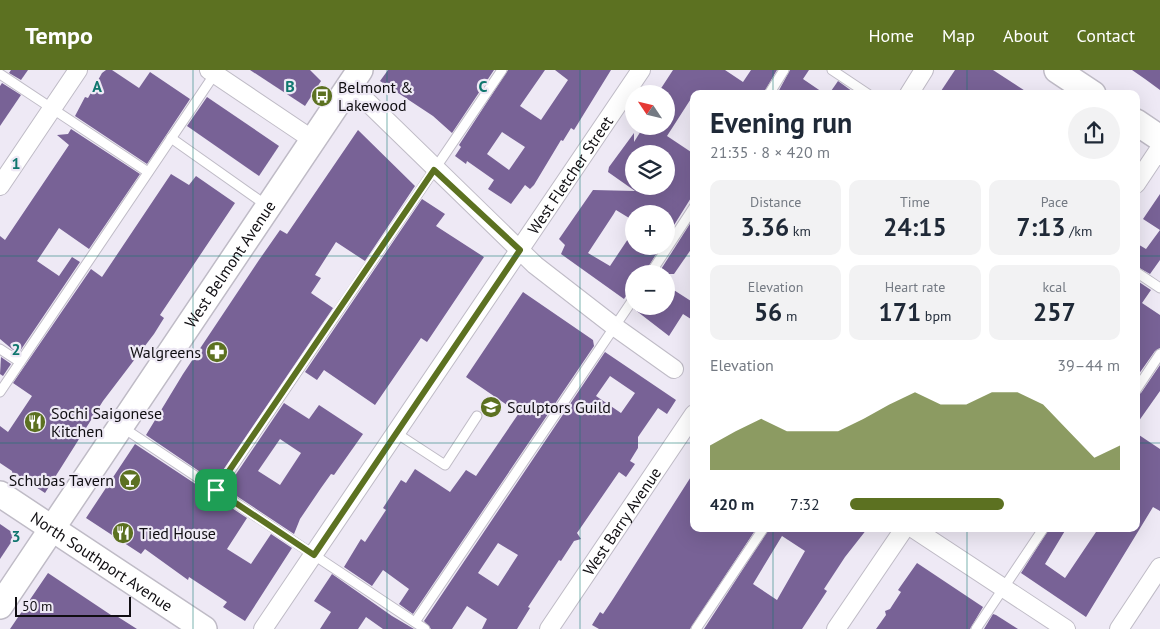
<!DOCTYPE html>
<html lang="en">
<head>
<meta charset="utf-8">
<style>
	:root { --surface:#fff; --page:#f2f2f3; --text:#1f2937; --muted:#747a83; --accent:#5c7121 }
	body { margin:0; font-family:"PT Sans",sans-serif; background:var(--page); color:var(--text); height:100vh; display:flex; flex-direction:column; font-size:19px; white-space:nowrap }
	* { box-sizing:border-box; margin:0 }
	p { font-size:16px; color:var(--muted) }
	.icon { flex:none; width:28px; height:28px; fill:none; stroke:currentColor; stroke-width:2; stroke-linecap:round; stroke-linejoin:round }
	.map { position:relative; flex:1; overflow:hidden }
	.side { position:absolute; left:690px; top:20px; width:450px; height:442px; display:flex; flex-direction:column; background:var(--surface); border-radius:10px; box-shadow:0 5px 20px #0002 }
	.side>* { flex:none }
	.needle { width:32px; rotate:305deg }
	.tools { position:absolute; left:625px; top:15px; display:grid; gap:10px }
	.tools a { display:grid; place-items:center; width:50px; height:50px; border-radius:50%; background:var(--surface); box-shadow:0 5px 20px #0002; font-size:25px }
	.scale { position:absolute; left:15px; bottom:12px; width:116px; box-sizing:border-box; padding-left:5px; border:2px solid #100e12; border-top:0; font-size:14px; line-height:18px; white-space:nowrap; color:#100e12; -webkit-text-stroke:4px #eee9f5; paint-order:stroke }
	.pin { position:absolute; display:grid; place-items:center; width:42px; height:42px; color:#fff; margin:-21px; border-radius:10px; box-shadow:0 2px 8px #0006 }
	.round { display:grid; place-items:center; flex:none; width:52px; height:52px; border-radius:26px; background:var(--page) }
	.summary { display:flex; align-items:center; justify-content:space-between; height:85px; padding:0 20px }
	h1 { font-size:28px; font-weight:700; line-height:38px }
	.figures { display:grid; grid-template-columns:repeat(3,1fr); gap:8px; height:85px; padding:5px 20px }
	.figures div { display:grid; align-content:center; border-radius:10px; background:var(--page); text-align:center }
	.figures b { font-size:25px; font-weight:700 }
	.figures small { font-size:14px; font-weight:400 }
	.figures p { font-size:14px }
	.chart { height:140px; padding:10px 20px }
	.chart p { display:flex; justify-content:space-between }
	.chart svg { width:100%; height:90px; margin-top:5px; fill:var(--accent); opacity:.7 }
	ul { padding:0 20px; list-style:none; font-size:16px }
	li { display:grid; grid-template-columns:80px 60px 1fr; align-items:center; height:38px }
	li i { height:12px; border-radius:6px; background:var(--accent) }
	header { display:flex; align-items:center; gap:30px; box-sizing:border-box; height:70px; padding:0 25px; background:var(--accent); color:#fff }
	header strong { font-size:24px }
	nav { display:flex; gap:28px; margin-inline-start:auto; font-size:18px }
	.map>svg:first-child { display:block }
</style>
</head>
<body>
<header>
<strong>Tempo</strong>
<nav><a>Home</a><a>Map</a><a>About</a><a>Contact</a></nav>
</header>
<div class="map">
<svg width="1160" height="559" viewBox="0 0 1160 559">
	<rect width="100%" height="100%" fill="#eee9f5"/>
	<g fill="#786296" fill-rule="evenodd">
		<polygon points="11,0 28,0 21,10 9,3"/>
		<polygon points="106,0 112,0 139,18 150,2 190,29 147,94 75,46 85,27 88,28 102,3"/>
		<polygon points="250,0 310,0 321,11 305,36"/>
		<polygon points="388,0 494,0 452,63 433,46 380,11"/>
		<path d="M508,0H545L520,36L541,50L568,10L555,0H611L574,60L571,58L563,71L561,70L534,115L530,119L525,115L511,134L488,119L494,110L467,91L466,94L455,86L461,77L459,75ZM502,62L525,77L509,100L487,84Z"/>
		<path d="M673,0H725L743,12L751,0H777L763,24H694L667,66L694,84V123L666,168V144H634V151L616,140L613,145L588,183L610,196L634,160V176H661L644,204H634V213L624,229L561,184L565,175L559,169L593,120L635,121L608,102L609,97L634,63V72L644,56L666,58V24L658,23ZM634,84H666V116H634Z"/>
		<polygon points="790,0 809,0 803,9 825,24 777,24"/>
		<polygon points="955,0 993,0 1030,24 939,24"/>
		<polygon points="1132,0 1160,0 1160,20 1145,9"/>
		<polygon points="838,11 856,24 829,24"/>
		<polygon points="2,13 21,25 0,56 0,16"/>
		<polygon points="207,27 279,76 259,106 187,56"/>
		<polygon points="71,59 140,104 89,179 59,158 37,191 59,206 72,187 80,192 18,284 0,269 0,166 5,170 69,75 57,65 68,64"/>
		<polygon points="358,60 415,116 365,191 336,172 315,205 321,208 311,223 333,238 215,412 146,365 183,304 259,190 280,160 287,164"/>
		<polygon points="171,104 189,115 196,106 235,133 160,245 164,248 154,264 103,331 45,423 18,405 13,406 12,401 0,393 0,356 8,362 32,326 13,313 91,199 102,207"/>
		<polygon points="1160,124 1160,190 1150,204 1136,196 1136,173 1146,179 1160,160 1143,149"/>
		<polygon points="422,129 445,144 436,156 484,187 427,272 421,268 375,335 324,300 317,310 305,302"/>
		<polygon points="693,149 694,175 674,204 658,204"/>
		<polygon points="1136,210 1151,220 1142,233 1160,245 1160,278 1155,281 1136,308"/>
		<polygon points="666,215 694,233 694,251 683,244 669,266 634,239 636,236 666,236"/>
		<polygon points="523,222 593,270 594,276 413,544 399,534 409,519 383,500 372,516 344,497 361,469 365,472 386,440 383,438 401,410 406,413 415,399 450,422 466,400 476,406 519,343 466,307"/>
		<path d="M605,282L676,330L667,344L658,338L649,351L638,367V378L630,391L635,394L626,407L619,402L577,463L581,469L574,471L561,491L559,490L528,537L530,538L517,559H482L487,549L467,536L452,559H431L424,551ZM610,306L635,323L621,343L596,326ZM498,473L518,485L498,516L478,503Z"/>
		<polygon points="1,287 11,294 3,306 0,304"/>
		<polygon points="1160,295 1160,321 1136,355 1136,326 1141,323"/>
		<path d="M284,333L309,349L319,335L363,364L334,405L331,404L321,418L300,449L294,464L226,419ZM280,369L301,383L280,415L258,401Z"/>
		<polygon points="1136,363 1160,379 1160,441 1153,437 1086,547 1021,503 1049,459 1066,459 1045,494 1065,508 1098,459 1136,459 1136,397 1139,393 1136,391"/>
		<polygon points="135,374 247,448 227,479 251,494 271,464 292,478 245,551 223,537 227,532 189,507 188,510 145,479 141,484 86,448"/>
		<polygon points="694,402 694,459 756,459 690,559 599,559 592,555 600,542 603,544 613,529"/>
		<polygon points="0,454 16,465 0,489"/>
		<path d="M769,459H867L845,487L824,519L827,521L802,559H704ZM782,466L805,481L777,530L753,514Z"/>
		<polygon points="917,493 983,537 970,559 876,559 886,545 885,541 890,539 901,522 898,520"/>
		<polygon points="48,503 114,547 115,545 137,559 10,559"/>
		<polygon points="332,504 392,546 414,559 383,559 366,547 358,559 320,559 331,542 314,531"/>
		<polygon points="993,544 996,545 1018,559 984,559"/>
	</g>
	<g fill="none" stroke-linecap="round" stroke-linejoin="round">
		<g stroke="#bfbbc6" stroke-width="11">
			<g id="lane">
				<polyline points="832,0 868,24"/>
				<polyline points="0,4 148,102"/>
				<polyline points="769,24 784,0"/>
				<polyline points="171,68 266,135"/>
				<polyline points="1136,202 1160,218"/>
				<polyline points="650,204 694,137"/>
				<polyline points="0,279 20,292"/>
				<polyline points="1136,320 1160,284"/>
				<polyline points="0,322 216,2"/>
				<polyline points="122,357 425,559"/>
				<polyline points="396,363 445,395 477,346"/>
				<polyline points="217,420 502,0"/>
				<polyline points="415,552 634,228"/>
				<polyline points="696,559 763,459"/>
				<polyline points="976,559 1043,459"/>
			</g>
		</g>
		<g stroke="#bfbbc6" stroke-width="20">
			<g id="street">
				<polyline points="209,0 313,70"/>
				<polyline points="350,15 535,195 615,257 674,299"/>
				<polyline points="909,24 924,0"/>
				<polyline points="1136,114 1160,78"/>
				<polyline points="0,116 78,0"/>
				<polyline points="914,459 1066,559"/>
				<path id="s1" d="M263,559L641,0"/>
				<path id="s2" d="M549,559L694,344"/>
				<polyline points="836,559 904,459"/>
				<polyline points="1119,559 1160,497"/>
			</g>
		</g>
		<g stroke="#bfbbc6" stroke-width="28">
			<g id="secondary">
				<polyline points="1057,0 1093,24"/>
				<polyline points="1136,52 1160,68"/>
				<path id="s3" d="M0,424L204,559"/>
				<path id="s4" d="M0,536L360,0"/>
			</g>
		</g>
		<use href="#lane" stroke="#fff" stroke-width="9"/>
		<use href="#street" stroke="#fff" stroke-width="18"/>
		<use href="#secondary" stroke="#fff" stroke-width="25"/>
	</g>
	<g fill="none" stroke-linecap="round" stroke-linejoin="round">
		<g stroke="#fff" stroke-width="10">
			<polygon id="route" points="434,100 520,180 314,485 216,420"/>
		</g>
		<use href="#route" stroke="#5c7121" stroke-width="6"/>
	</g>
	<path fill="none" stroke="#0f766e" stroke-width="1" stroke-opacity="0.55" d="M193,0V559M387,0V559M580,0V559M773,0V24M967,0V24M0,186H694M1136,186H1160M0,373H694M1136,373H1160M773,459V559M967,459V559"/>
	<defs>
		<g id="bus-disc" transform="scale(1.125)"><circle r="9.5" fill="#5c7121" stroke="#eee9f5"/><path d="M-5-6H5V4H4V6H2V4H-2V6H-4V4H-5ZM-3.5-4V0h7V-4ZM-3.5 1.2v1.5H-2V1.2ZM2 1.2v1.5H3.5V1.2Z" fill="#fff"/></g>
		<g id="pharmacy-disc" transform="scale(1.125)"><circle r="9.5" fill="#5c7121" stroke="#eee9f5"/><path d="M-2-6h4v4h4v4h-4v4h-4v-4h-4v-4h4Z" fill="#fff"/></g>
		<g id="school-disc" transform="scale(1.125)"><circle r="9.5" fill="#5c7121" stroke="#eee9f5"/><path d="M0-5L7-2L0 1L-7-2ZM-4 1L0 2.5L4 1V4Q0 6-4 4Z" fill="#fff"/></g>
		<g id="restaurant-disc" transform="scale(1.125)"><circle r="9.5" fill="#5c7121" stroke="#eee9f5"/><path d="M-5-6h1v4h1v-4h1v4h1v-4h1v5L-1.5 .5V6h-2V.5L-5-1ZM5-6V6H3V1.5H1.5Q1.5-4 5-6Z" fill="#fff"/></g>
		<g id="bar-disc" transform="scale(1.125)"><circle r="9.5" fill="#5c7121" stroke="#eee9f5"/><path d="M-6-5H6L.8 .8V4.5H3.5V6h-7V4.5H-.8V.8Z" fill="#fff"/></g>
	</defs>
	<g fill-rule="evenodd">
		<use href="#bus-disc" x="322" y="26"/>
		<use href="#pharmacy-disc" x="217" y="282"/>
		<use href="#school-disc" x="491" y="337"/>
		<use href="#restaurant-disc" x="35" y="352"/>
		<use href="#bar-disc" x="130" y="410"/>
		<use href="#restaurant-disc" x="123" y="463"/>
	</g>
	<g text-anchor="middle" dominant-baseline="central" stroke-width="4.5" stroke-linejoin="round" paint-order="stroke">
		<g font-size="16" fill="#100e12" stroke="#eee9f5" text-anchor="start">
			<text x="338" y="17">Belmont &amp;<tspan x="338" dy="18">Lakewood</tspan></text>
			<text x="201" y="282" text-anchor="end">Walgreens</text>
			<text x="507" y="337">Sculptors Guild</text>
			<text x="51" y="343">Sochi Saigonese<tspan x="51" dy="18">Kitchen</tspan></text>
			<text x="114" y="410" text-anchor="end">Schubas Tavern</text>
			<text x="139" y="463">Tied House</text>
		</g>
		<g font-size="16" fill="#100e12" stroke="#eee9f5">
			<text stroke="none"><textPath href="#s1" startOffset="548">West Fletcher Street</textPath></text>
			<text stroke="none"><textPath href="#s4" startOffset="412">West Belmont Avenue</textPath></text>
			<text stroke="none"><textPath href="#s2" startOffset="130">West Barry Avenue</textPath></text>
			<text stroke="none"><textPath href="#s3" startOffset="122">North Southport Avenue</textPath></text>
		</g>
	</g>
	<g font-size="16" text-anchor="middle" font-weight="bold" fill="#0f766e" stroke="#eee9f5" stroke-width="4.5" stroke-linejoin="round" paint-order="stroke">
		<text x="97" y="22">A</text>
		<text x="290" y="22">B</text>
		<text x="483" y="22">C</text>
		<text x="16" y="99">1</text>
		<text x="16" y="285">2</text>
		<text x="16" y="472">3</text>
	</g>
</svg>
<div class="tools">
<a><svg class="needle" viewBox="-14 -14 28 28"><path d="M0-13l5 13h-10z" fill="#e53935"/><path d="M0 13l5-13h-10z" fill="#747a83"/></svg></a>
<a><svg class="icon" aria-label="layers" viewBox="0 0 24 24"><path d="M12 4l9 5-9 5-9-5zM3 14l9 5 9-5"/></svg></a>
<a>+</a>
<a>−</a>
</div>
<div class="scale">50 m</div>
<div class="pin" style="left:216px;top:420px;background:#1e9e55"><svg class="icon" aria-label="arrive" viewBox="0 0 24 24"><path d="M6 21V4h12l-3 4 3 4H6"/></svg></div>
<section class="side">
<div class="summary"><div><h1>Evening run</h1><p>21:35 · 8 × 420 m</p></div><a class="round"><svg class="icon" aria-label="share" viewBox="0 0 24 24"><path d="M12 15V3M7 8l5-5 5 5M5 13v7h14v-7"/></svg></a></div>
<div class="figures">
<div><p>Distance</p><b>3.36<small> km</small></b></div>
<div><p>Time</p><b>24:15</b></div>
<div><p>Pace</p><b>7:13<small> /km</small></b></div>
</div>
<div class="figures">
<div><p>Elevation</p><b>56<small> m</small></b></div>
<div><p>Heart rate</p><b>171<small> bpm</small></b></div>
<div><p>kcal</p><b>257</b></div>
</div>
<div class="chart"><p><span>Elevation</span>39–44 m</p>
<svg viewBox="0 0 160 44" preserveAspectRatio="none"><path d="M0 44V32L10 25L20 19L30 25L40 25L50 25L60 19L70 12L80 6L90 12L100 12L110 6L120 6L130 12L140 25L150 38L160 32V44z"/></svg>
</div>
<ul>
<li><b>420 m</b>7:32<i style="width:57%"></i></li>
</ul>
</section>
</div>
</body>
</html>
